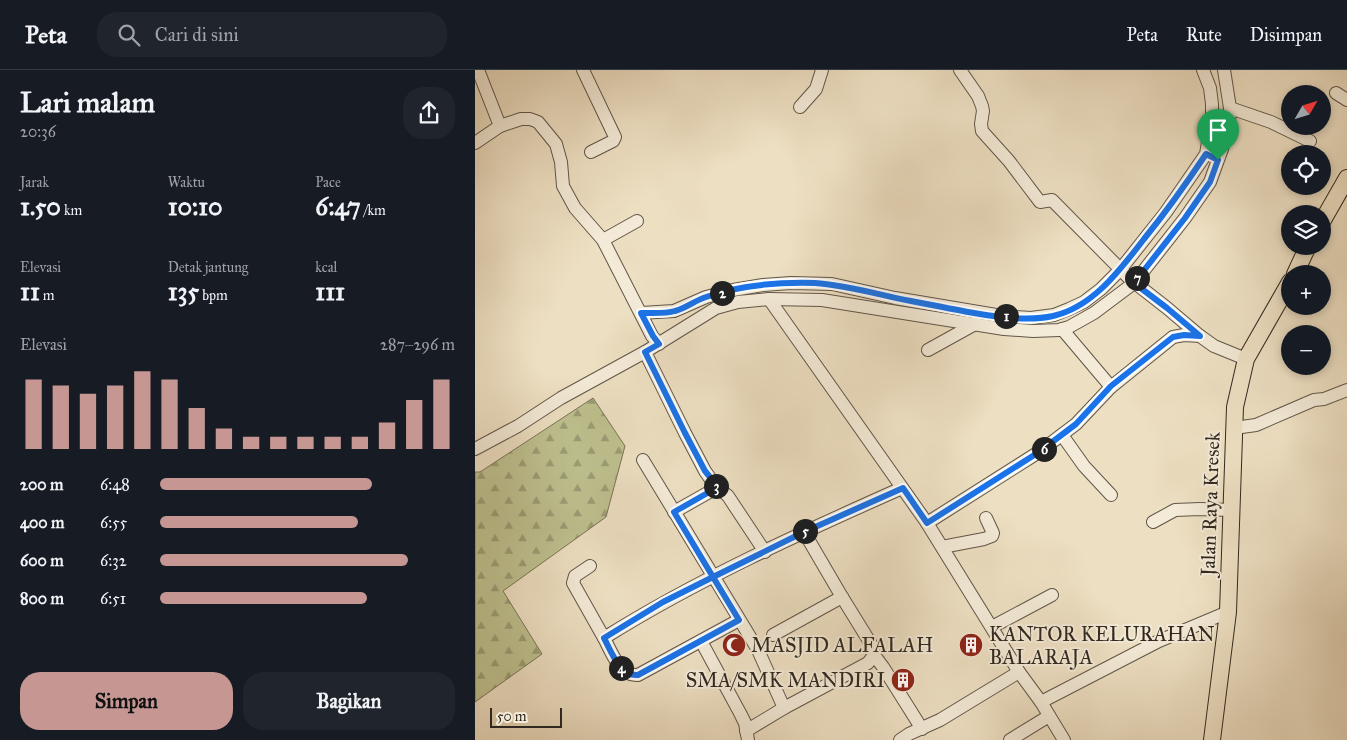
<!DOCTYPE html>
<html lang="id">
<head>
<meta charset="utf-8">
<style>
	:root { --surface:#171b24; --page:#20242c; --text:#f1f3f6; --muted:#9ea1a6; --line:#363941; --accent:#c59692 }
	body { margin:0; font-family:"IM FELL Great Primer",serif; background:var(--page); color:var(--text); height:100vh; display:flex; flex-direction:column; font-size:19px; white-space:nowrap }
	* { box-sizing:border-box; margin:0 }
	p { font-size:16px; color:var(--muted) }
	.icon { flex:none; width:28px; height:28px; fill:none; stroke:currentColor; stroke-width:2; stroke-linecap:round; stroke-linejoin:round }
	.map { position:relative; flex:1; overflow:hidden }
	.sheet { display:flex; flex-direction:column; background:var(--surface); width:475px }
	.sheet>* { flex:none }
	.needle { width:32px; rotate:51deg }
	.tools { position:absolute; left:806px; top:15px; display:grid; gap:10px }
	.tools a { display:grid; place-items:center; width:50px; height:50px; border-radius:50%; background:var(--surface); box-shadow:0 2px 8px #0003; font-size:25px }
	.scale { position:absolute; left:15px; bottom:12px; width:72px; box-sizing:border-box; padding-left:5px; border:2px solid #31281f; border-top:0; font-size:14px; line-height:18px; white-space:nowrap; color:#31281f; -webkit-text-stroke:4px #f3ead7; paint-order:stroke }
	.pin { position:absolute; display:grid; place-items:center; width:42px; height:42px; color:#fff; margin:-51px -21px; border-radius:50% 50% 50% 0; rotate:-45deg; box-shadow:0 0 5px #0007 }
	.pin .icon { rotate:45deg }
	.km { position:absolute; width:25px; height:25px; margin:-12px; border-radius:50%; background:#222; color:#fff; font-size:14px; line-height:25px; text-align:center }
	.round { display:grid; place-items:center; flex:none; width:52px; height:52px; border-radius:20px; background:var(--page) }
	.head { display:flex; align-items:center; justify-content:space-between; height:85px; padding:0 20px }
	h1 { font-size:28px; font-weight:700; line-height:38px }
	.stats { display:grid; grid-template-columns:repeat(3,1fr); gap:8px; height:85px; padding:5px 20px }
	.stats div { display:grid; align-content:center }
	.stats b { font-size:25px; font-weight:700 }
	.stats small { font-size:14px; font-weight:400 }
	.stats p { font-size:14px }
	.chart { height:140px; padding:10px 20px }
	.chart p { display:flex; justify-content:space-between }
	.chart svg { width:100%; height:90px; margin-top:5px; stroke:var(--accent); stroke-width:6 }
	.primary-button { display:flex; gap:10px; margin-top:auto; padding:10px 20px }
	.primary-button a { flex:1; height:58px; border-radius:20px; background:var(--accent); color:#111; font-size:20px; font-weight:700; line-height:58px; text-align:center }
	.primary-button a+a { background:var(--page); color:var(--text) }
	ul { padding:0 20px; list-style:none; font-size:16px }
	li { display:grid; grid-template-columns:80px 60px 1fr; align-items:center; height:38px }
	li i { height:12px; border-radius:6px; background:var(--accent) }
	header { display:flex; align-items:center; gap:30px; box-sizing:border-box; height:70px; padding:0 25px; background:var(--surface); border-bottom:1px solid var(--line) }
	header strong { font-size:24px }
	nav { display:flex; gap:28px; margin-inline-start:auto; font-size:18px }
	.search { width:350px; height:45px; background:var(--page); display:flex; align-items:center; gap:12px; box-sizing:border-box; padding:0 18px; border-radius:20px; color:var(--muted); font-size:19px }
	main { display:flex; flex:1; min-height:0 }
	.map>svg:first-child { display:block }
</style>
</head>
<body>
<header>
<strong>Peta</strong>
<div class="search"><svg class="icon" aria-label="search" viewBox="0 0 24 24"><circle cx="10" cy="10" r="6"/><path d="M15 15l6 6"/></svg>Cari di sini</div>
<nav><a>Peta</a><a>Rute</a><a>Disimpan</a></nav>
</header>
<main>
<section class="sheet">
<div class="head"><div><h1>Lari malam</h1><p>20:36</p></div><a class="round"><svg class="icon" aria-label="share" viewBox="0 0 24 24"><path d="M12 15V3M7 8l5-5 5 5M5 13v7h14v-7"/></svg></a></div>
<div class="stats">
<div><p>Jarak</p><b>1.50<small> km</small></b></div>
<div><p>Waktu</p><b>10:10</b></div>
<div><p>Pace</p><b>6:47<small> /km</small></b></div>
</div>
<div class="stats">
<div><p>Elevasi</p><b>11<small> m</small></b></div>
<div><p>Detak jantung</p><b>135<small> bpm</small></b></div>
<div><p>kcal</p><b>111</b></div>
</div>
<div class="chart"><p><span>Elevasi</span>287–296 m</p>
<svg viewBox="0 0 160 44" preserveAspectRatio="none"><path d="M5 44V10M15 44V13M25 44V17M35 44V13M45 44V6M55 44V10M65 44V24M75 44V34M85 44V38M95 44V38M105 44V38M115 44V38M125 44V38M135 44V31M145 44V20M155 44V10"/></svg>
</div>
<ul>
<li><b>200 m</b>6:48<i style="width:72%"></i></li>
<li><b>400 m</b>6:55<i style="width:67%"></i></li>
<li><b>600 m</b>6:32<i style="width:84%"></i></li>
<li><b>800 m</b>6:51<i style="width:70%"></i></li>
</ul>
<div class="primary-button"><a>Simpan</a><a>Bagikan</a></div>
</section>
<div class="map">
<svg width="872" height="670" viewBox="0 0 872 670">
	<defs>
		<pattern id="forest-firs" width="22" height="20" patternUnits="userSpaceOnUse" patternTransform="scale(1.25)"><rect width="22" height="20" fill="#bec08f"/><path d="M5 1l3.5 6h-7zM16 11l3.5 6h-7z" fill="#9b9c74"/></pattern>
	</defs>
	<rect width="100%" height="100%" fill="#eddfc2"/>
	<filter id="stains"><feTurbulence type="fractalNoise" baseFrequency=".004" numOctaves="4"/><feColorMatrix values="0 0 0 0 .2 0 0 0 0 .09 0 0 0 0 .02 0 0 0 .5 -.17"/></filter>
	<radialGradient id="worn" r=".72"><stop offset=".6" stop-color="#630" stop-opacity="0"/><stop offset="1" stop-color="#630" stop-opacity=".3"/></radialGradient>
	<polygon fill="url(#forest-firs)" stroke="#787457" points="118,328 150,376 131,447 28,521 67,584 0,632 0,402 5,402"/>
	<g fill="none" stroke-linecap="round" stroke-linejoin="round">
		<g stroke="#605648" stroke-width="14">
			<g id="minor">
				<polyline points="3,0 25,56 46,49 55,49 63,52 81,74 86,92 88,116 100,138 128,170 177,266 184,274"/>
				<polyline points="108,0 140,67 138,71 116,82"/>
				<polyline points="485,0 503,26 507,36 508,41 506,54 507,61 534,91 565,132 577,130 655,209 692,238 725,266 739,276 771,289"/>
				<polyline points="861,23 872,30"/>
				<polyline points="325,37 341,19 347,0"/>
				<polyline points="755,38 796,52 835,71"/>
				<polyline points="0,73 25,56"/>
				<polyline points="128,170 162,151"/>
				<polyline points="294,229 452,453 544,602 566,632 589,670"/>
				<polyline points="166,243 199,241 231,227 258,220 288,215 316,213 357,214 420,228 527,246 556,248 579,245 594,239 609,232 626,219 645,200 691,142 731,84 737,49 737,34 735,18 728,0"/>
				<polyline points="587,259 636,317"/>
				<polyline points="453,280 500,254"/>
				<polyline points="170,282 210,363 230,401 239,414 253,426 290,482"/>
				<polyline points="759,358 781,355 839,330 849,329 872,320"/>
				<polyline points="587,365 609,396 636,425"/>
				<polyline points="0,379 43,356 86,328 170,282 241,238 263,232 294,229 347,230 529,259 558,261 584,260 594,257 619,243 659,213 710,148 735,112 747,79 754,52 755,38 749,0"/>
				<polyline points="168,390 283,580 309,638 393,593 399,585 396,574 367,527 329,462"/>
				<polyline points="199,442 243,417"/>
				<polyline points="678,452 700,440 725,439 756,440"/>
				<polyline points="452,453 564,382 601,354 636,317 698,267 709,265 725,266"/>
				<polyline points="467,477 509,469 517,466 518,463 511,448"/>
				<path d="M115,496L100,506L98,513L129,568C223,509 326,463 427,418"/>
				<polyline points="517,557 577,525"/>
				<polyline points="298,565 367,527"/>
				<path d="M129,568C136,581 145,607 163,605L264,550"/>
				<polyline points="226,571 265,643 270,653 273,670"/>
				<polyline points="399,585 408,597 447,659"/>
				<polyline points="566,632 684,571 753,542"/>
				<polyline points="271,661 309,638"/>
				<polyline points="425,670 434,664 465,650 544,602"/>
				<polyline points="535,670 574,646"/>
			</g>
		</g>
		<g stroke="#31281f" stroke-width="18">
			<g id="major">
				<polyline points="848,150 872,108"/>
				<polyline points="820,204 833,176"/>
				<polyline points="737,670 753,542 760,337 771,289 815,212"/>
			</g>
		</g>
		<use href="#minor" stroke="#f3ead7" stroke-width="12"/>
		<use href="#major" stroke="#eddfc2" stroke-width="16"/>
	</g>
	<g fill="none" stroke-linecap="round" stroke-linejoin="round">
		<g stroke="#fff" stroke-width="10">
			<path id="route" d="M743,90L731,84C711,114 691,142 669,169C645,200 618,237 578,246C538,255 477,238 436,231C404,225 372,215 340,213C304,212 265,215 231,227C221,230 211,238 200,241C190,244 177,243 166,243L178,266L184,274L170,282L210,363L230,401L243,417L199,442L238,507L188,532L129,568C136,581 145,607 163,605L264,550L238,507L329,462L428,418L452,453L564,382L601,354L636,316L698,267L709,265L725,266L692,238L659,213L710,148L735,112L743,90"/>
		</g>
		<use href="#route" stroke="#1a73e8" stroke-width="6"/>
	</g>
	<defs>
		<g id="mosque-disc" transform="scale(1.25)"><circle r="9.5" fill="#8f2418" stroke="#f3ead7"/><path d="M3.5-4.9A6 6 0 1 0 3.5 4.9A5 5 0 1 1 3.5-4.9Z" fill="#fff"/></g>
		<g id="building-disc" transform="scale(1.25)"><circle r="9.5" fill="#8f2418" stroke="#f3ead7"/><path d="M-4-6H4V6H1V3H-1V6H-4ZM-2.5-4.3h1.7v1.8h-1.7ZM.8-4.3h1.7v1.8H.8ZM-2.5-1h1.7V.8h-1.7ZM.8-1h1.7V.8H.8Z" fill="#fff"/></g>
	</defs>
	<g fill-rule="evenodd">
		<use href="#mosque-disc" x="259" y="575"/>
		<use href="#building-disc" x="496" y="575"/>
		<use href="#building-disc" x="428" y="610"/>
	</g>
	<g text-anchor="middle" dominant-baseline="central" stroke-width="4" stroke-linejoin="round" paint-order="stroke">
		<g font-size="20" fill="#31281f" stroke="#f3ead7">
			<text transform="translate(735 434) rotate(-88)">Jalan Raya Kresek</text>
		</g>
		<g font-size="20" fill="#31281f" stroke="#f3ead7" text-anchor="start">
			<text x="514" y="564">KANTOR KELURAHAN<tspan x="514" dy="23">BALARAJA</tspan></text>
			<text x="276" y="575">MASJID ALFALAH</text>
			<text x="410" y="610" text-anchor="end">SMA/SMK MANDIRI</text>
		</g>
	</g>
	<rect width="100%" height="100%" filter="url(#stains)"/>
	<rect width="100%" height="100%" fill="url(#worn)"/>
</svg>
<div class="tools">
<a><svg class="needle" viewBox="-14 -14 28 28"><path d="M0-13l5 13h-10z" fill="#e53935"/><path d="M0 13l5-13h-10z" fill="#9ea1a6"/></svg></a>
<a><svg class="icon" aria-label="locate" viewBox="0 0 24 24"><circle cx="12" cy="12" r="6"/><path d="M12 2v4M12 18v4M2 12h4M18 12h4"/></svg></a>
<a><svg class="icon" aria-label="layers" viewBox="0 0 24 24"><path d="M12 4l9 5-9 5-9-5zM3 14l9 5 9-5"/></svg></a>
<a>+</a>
<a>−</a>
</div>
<div class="scale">50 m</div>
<div class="pin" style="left:743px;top:90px;background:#1e9e55"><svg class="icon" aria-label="arrive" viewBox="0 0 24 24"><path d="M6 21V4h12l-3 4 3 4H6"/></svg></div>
<b class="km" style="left:531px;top:246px">1</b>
<b class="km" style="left:247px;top:223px">2</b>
<b class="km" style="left:241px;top:416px">3</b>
<b class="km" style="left:146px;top:598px">4</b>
<b class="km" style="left:330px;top:461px">5</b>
<b class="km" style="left:569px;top:379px">6</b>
<b class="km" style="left:662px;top:208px">7</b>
</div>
</main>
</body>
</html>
